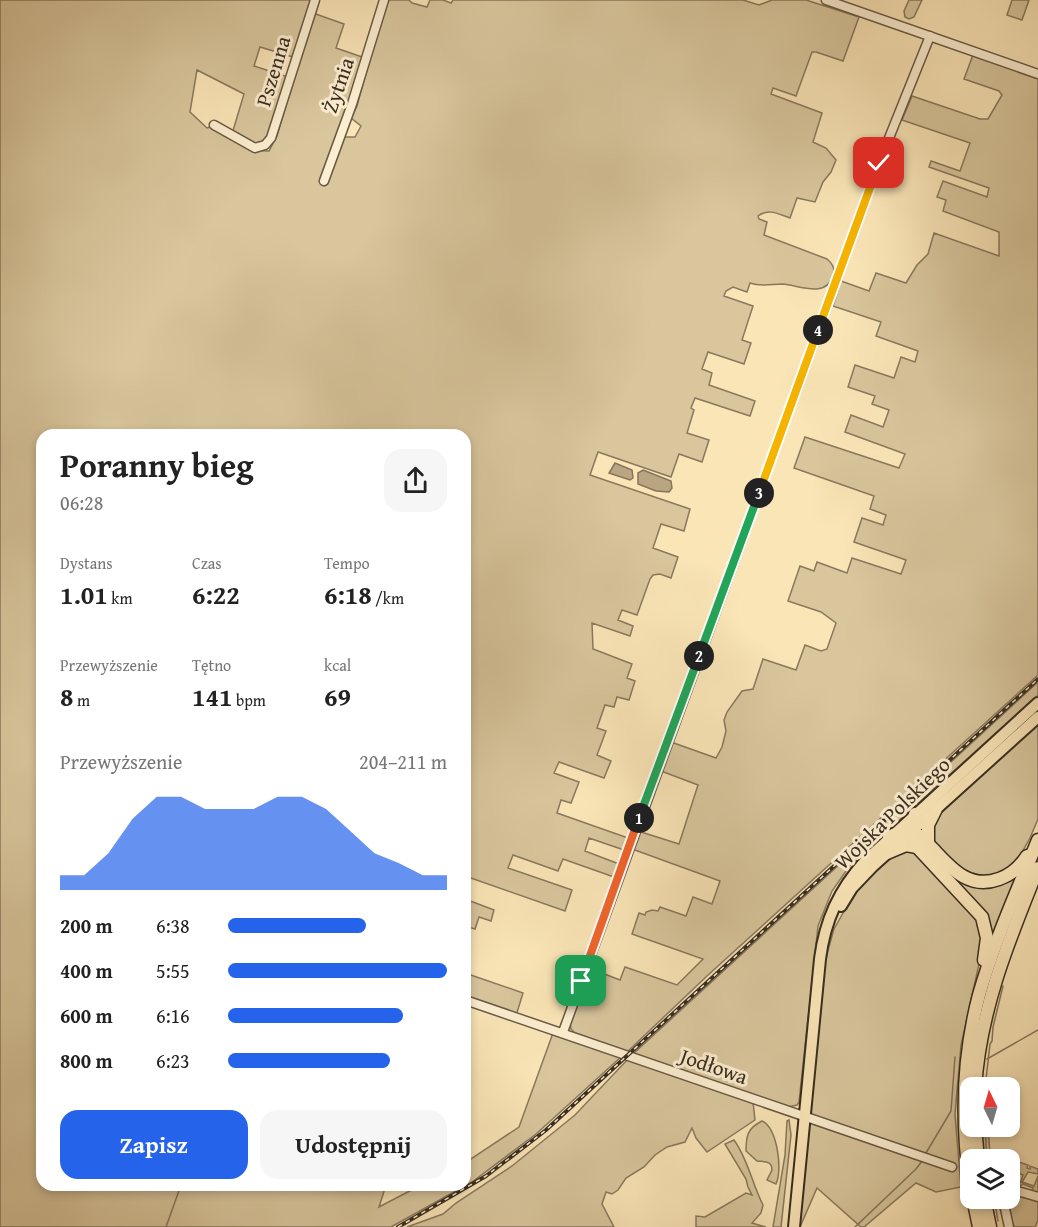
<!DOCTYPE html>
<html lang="pl">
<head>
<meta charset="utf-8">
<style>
	:root { --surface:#fff; --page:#f6f6f6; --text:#222; --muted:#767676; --accent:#2563eb }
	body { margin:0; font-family:"Gentium Book Plus",serif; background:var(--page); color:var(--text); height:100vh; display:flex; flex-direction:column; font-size:22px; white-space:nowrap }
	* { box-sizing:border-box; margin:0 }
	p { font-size:20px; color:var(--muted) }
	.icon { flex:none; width:33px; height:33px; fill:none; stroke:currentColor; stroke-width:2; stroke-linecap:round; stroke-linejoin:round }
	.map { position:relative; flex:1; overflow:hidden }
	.sheet { position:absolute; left:36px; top:429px; width:435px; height:762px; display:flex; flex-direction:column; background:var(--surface); border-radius:18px; box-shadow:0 3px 9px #0003 }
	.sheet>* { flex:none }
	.needle { width:39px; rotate:355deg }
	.fabs { position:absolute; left:960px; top:1077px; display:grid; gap:12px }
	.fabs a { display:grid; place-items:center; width:60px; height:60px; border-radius:12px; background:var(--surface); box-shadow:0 3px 9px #0003; font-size:30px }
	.pin { position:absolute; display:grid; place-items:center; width:51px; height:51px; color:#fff; margin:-26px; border-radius:12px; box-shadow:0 3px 9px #0006 }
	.km { position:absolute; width:30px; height:30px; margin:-15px; border-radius:50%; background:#222; color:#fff; font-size:16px; line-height:30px; text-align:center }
	.round { display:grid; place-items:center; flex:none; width:63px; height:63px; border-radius:18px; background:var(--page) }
	.overview { display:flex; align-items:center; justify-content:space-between; height:102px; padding:0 24px }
	h1 { font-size:33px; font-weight:700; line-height:45px }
	.stats { display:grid; grid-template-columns:repeat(3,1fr); gap:9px; height:102px; padding:6px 24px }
	.stats div { display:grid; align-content:center }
	.stats b { font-size:26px; font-weight:700 }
	.stats small { font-size:16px; font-weight:400 }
	.stats p { font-size:16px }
	.chart { height:168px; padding:12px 24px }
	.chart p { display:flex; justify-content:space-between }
	.chart svg { width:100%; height:108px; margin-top:6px; fill:var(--accent); opacity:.7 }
	.action { display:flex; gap:12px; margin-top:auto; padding:12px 24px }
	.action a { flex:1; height:69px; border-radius:18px; background:var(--accent); color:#fff; font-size:24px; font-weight:700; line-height:69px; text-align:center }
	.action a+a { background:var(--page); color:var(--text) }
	ul { padding:0 24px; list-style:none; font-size:20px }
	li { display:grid; grid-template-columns:96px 72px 1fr; align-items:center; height:45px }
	li i { height:15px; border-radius:8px; background:var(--accent) }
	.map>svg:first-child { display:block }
</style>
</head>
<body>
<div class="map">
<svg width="1038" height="1227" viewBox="0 0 1038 1227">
	<rect width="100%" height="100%" fill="#fae5b7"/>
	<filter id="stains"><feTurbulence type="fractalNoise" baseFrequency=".00333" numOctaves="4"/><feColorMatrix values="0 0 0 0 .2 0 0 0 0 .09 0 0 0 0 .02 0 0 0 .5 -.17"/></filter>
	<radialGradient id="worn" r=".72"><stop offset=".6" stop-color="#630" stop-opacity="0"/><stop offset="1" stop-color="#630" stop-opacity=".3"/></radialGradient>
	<g fill="#d9c69d" stroke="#88795e" stroke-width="1.5">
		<path d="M0,0H313L293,57L260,47L254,66L288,77L270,135L261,143L250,144L232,134L244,94L197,70L190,112L207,128L210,127C228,137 248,152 269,151L277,136L313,13L344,24L336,48L365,58L341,137H355L361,126L351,118L357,106L382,15L389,0H409L412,3L427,7L430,0H443L451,3L453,0H743L759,5L772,0H806L859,17L843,61L816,52H812L796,96L773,88L771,94L822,113L813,142L826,148L836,160L831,172L823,182L815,202L797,198L790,218C778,214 769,208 758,216L759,219L767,222L764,235L827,259C833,264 835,268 833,275C827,299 798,285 783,284C772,284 761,287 750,283L747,292L733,287L726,291L724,296L753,306L742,340L751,343L744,364L708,352L702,369L712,373L709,385L755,401L750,416L695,398L691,408L694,410L687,433L709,440L702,462L679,454L671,477L598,452L590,475L690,509L684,531L661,524L653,548L678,557L671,578L660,574L653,575L650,579L637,615L622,610L618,620L633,626L630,636L592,623L593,649L632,664L627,678L635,681L629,700L617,697L614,707L605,705L597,728L606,731L597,755L611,761L604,778L559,762L554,773L579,782L571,803L561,800L557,813L628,838L624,850L589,838L585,851L619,864L614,877L563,859L558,871L513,855L508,868L572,890L565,911L468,877L465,884V435H42V1185H386L379,1207L421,1185H465V1163L519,1127L553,1033L622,1056L536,1134L472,1182L391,1227H0Z"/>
		<polygon points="909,0 922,0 914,17 909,19 905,17 904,11"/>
		<polygon points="1012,0 1029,0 1022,20 1007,15"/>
		<polygon points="973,55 1038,77 1038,675 707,976 627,1052 575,1033 571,1029 570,1022 589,968 620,980 625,967 677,985 703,959 632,934 639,913 645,915 646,912 652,910 658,911 660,907 686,916 693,897 712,904 720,881 632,849 638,831 679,844 698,785 661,771 671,742 716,758 722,747 726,731 724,720 727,712 742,691 753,689 763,659 796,670 805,645 821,651 827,649 836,623 821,612 788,601 800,566 814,571 817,562 847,573 852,558 901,574 906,560 854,542 862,518 883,525 886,515 870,509 874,496 794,468 805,437 899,468 905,454 845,432 851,415 883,427 889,410 872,404 875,396 848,387 855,365 894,378 901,357 915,362 918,351 876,336 881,322 833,306 841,281 869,291 876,273 906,283 917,265 928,254 934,233 999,256 999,232 943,211 946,200 937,197 943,181 987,197 989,188 929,167 931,161 960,171 970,143 902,120 912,96 980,119 988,119 1002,95 999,91 964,79"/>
		<polygon points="1038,682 1038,695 851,864 832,891 818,926 799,1102 797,1105 788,1107 633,1054"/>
		<polygon points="1038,723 1038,819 1030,838 1016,863 1005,872 991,878 966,876 932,840 935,819 943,808"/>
		<polygon points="912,848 981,924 981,955 961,1045 955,1114 961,1187 936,1192 916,1183 864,1227 861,1227 817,1188 800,1227 795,1227 823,974 827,954 834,929 851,899 864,881 894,853"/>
		<polygon points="947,869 991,886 1003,884 1020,873 991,941 991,933"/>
		<polygon points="465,899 494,910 491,921 479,917 475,929 465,926"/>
		<polygon points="465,973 523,993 515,1019 465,1001"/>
		<polygon points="628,1059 753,1102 755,1120 707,1152 696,1138 692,1128 685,1142 667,1147 655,1155 644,1167 626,1178 618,1190 612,1194 606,1192 602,1204 614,1227 407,1227 443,1214 456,1203 512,1166 575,1115"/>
		<polygon points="789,1120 791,1135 781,1227 773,1227 785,1155 787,1121"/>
		<path d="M762,1121C777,1128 783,1169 776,1184L767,1180L772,1170C772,1160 764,1162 757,1161L746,1151C746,1135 748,1128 762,1121Z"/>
		<polygon points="981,1127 988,1127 990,1153 1028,1165 1027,1168 1030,1169 1030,1166 1038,1169 1038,1174 1028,1172 1022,1182 1034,1186 1038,1176 1038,1193 1032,1191 1033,1188 1023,1184 1019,1187 1023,1175 1013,1171 1016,1167 1013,1163 1010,1162 1010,1160 984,1159"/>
		<path d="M734,1140C748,1159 752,1184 763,1205L761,1213L752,1223L766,1227H696V1216L705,1217L746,1193L752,1195L748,1187L746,1179L725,1144Z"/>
		<polygon points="1018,1195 1038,1200 1038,1220 1035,1227 1015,1227 1013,1225 1008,1203 1012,1197"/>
	</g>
	<g fill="#b8a683" stroke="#85755b" stroke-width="1.5">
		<polygon points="615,463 632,470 633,478 630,480 609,473"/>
		<polygon points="643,470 671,481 672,488 669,492 656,491 638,484 638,473"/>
	</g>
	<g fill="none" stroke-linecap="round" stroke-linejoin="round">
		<g stroke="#85755b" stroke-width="1.5">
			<polyline points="987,1059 1038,1030"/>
			<polyline points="985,1088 990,1044 992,1041 993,1027 1003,986"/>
			<polyline points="985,1126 987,1160"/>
			<polyline points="926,1153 951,1111 955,1057"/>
			<polyline points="994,1198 998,1221"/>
			<polyline points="166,1227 181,1185"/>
			<polyline points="855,1227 916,1169 922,1161"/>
		</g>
		<g stroke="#685a45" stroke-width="11">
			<g id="minor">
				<polyline points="826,0 1038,74"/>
				<polyline points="214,125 255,148 265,145 271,138 315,0"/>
				<polyline points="324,181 352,104 384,0"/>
				<polyline points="465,1000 952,1167"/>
				<polyline points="563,1032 879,163 930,36"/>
				<polyline points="1010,1194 1021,1192 1038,1197"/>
				<polyline points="1005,1198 1004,1204 1009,1227"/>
			</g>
		</g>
		<g stroke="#382c1f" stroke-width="14">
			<g id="major">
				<polyline points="841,906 852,888 873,866 1038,717"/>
				<path d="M794,1227L820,959C825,920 839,890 865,861L1038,703"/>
			</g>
		</g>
		<g stroke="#382c1f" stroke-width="15">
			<g id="highway">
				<polyline points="915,814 910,832 917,847 982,917 987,938 984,960"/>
				<path d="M889,837C898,833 906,829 916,834C922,836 928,844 933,849C951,868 969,890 999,879C1011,875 1020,867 1027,856"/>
				<polyline points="928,844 928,825 936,809"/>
				<polyline points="887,853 906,845 917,847"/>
				<path d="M975,1088C980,1009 1009,940 1038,868"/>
				<polyline points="975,1126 978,1160"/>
				<path d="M970,1182C961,1120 963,1056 979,995C994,942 1017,891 1038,840"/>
				<polyline points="973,1198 979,1227"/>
				<polyline points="984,1198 990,1227"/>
			</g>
		</g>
		<use href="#minor" stroke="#fceed0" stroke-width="8"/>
		<use href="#major" stroke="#fae5b7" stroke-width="10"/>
		<use href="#highway" stroke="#fae5b7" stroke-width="12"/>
		<g stroke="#382c1f" stroke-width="4">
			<polyline id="rail" points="398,1227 486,1176 546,1130 1038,679"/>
		</g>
		<use href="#rail" stroke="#fceed0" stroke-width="1.5" stroke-dasharray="4.5" stroke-linecap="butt"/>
	</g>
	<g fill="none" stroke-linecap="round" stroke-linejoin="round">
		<g stroke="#fff" stroke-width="12">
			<polyline id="split-1" points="581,981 639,818"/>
		</g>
		<g stroke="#fff" stroke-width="12">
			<polyline id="split-2" points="639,818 699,656"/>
		</g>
		<g stroke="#fff" stroke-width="12">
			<polyline id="split-3" points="699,656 759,493"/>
		</g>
		<g stroke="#fff" stroke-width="12">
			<polyline id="split-4" points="759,493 818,330"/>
		</g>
		<g stroke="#fff" stroke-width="12">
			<polyline id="split-5" points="818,330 879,163"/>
		</g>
		<use href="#split-1" stroke="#f0652b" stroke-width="8"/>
		<use href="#split-2" stroke="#22a559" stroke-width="8"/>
		<use href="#split-3" stroke="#22a559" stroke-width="8"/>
		<use href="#split-4" stroke="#f5b400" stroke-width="8"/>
		<use href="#split-5" stroke="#f5b400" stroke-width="8"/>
	</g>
	<g text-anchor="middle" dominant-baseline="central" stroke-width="6" stroke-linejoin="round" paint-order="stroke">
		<g font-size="21" fill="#382c1f" stroke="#fceed0">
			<text transform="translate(273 71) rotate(-73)">Pszenna</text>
			<text transform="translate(338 85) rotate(-71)">Żytnia</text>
			<text transform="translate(892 813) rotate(-44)">Wojska Polskiego</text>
			<text transform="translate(714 1066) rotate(19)">Jodłowa</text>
		</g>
	</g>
	<rect width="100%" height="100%" filter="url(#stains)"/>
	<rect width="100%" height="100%" fill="url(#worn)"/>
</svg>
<div class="fabs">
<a><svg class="needle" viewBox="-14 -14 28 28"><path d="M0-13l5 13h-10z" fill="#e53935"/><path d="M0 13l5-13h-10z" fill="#767676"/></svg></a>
<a><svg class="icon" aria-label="layers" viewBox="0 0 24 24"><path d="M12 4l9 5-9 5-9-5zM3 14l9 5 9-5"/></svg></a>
</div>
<div class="pin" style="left:581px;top:981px;background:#1e9e55"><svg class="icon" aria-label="arrive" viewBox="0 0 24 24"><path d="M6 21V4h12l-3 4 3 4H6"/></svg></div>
<div class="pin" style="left:879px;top:163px;background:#d93025"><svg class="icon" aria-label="check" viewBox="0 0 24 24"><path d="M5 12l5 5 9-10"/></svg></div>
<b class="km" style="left:639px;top:818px">1</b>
<b class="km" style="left:699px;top:656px">2</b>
<b class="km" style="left:759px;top:493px">3</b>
<b class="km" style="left:818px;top:330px">4</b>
<section class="sheet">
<div class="overview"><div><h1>Poranny bieg</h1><p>06:28</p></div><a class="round"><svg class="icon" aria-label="share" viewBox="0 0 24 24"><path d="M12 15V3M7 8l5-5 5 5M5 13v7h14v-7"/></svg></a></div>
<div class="stats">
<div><p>Dystans</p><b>1.01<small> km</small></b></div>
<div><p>Czas</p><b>6:22</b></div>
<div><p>Tempo</p><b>6:18<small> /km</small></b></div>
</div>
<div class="stats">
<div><p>Przewyższenie</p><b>8<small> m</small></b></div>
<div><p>Tętno</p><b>141<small> bpm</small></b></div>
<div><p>kcal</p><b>69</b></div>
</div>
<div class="chart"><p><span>Przewyższenie</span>204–211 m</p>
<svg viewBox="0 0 160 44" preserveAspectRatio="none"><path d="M0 44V38L10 38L20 29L30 15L40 6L50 6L60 11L70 11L80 11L90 6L100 6L110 11L120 20L130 29L140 33L150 38L160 38V44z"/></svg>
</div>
<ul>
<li><b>200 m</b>6:38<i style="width:63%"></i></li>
<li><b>400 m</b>5:55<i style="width:100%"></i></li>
<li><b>600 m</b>6:16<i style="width:80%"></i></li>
<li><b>800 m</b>6:23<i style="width:74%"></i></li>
</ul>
<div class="action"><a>Zapisz</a><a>Udostępnij</a></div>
</section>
</div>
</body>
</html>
